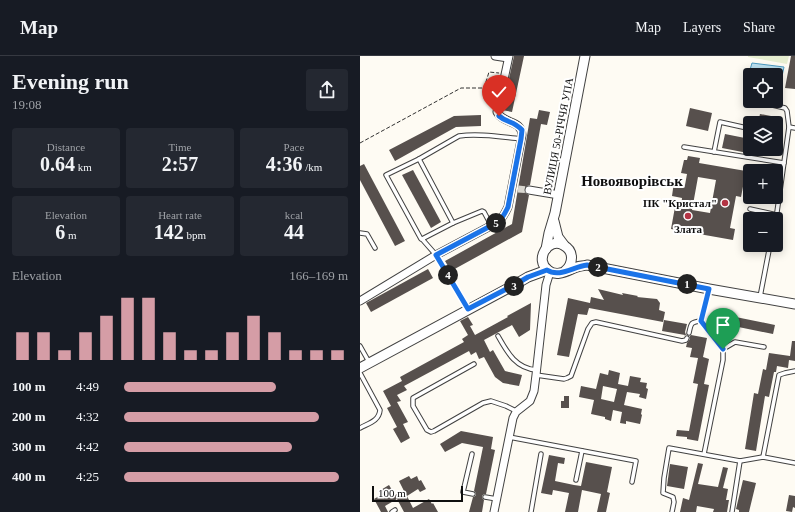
<!DOCTYPE html>
<html lang="en">
<head>
<meta charset="utf-8">
<style>
	:root { --surface:#171b24; --page:#242831; --text:#f1f3f6; --muted:#9ea1a6; --line:#363941; --accent:#d59da6 }
	body { margin:0; font-family:Georgia,serif; background:var(--page); color:var(--text); height:100vh; display:flex; flex-direction:column; font-size:15px; white-space:nowrap }
	* { box-sizing:border-box; margin:0 }
	p { font-size:13px; color:var(--muted) }
	.icon { flex:none; width:22px; height:22px; fill:none; stroke:currentColor; stroke-width:2; stroke-linecap:round; stroke-linejoin:round }
	.map { position:relative; flex:1; overflow:hidden }
	.sheet { display:flex; flex-direction:column; background:var(--surface); width:360px }
	.sheet>* { flex:none }
	.fabs { position:absolute; left:383px; top:12px; display:grid; gap:8px }
	.fabs a { display:grid; place-items:center; width:40px; height:40px; border-radius:4px; background:var(--surface); box-shadow:0 2px 10px #0003; font-size:20px }
	.scale { position:absolute; left:12px; bottom:10px; width:91px; box-sizing:border-box; padding-left:4px; border:2px solid #0f0f0f; border-top:0; font-size:11px; line-height:14px; white-space:nowrap; color:#0f0f0f; -webkit-text-stroke:3px #fff; paint-order:stroke }
	.pin { position:absolute; display:grid; place-items:center; width:34px; height:34px; color:#fff; margin:-41px -17px; border-radius:50% 50% 50% 0; rotate:-45deg; box-shadow:0 0 4px #0007 }
	.pin .icon { rotate:45deg }
	.km { position:absolute; width:20px; height:20px; margin:-10px; border-radius:50%; background:#222; color:#fff; font-size:11px; line-height:20px; text-align:center }
	.round { display:grid; place-items:center; flex:none; width:42px; height:42px; border-radius:4px; background:var(--page) }
	.summary { display:flex; align-items:center; justify-content:space-between; height:68px; padding:0 12px }
	h1 { font-size:22px; font-weight:800; line-height:30px }
	.stats { display:grid; grid-template-columns:repeat(3,1fr); gap:6px; height:68px; padding:4px 12px }
	.stats div { display:grid; align-content:center; border-radius:4px; background:var(--page); text-align:center }
	.stats b { font-size:20px; font-weight:800 }
	.stats small { font-size:11px; font-weight:400 }
	.stats p { font-size:11px }
	.chart { height:112px; padding:8px 12px }
	.chart p { display:flex; justify-content:space-between }
	.chart svg { width:100%; height:72px; margin-top:4px; stroke:var(--accent); stroke-width:6 }
	ul { padding:0 12px; list-style:none; font-size:13px }
	li { display:grid; grid-template-columns:64px 48px 1fr; align-items:center; height:30px }
	li i { height:10px; border-radius:5px; background:var(--accent) }
	header { display:flex; align-items:center; gap:24px; box-sizing:border-box; height:56px; padding:0 20px; background:var(--surface); border-bottom:1px solid var(--line) }
	header strong { font-size:19px }
	nav { display:flex; gap:22px; margin-inline-start:auto; font-size:14px }
	main { display:flex; flex:1; min-height:0 }
	.map>svg:first-child { display:block }
</style>
</head>
<body>
<header>
<strong>Map</strong>
<nav><a>Map</a><a>Layers</a><a>Share</a></nav>
</header>
<main>
<section class="sheet">
<div class="summary"><div><h1>Evening run</h1><p>19:08</p></div><a class="round"><svg class="icon" aria-label="share" viewBox="0 0 24 24"><path d="M12 15V3M7 8l5-5 5 5M5 13v7h14v-7"/></svg></a></div>
<div class="stats">
<div><p>Distance</p><b>0.64<small> km</small></b></div>
<div><p>Time</p><b>2:57</b></div>
<div><p>Pace</p><b>4:36<small> /km</small></b></div>
</div>
<div class="stats">
<div><p>Elevation</p><b>6<small> m</small></b></div>
<div><p>Heart rate</p><b>142<small> bpm</small></b></div>
<div><p>kcal</p><b>44</b></div>
</div>
<div class="chart"><p><span>Elevation</span>166–169 m</p>
<svg viewBox="0 0 160 44" preserveAspectRatio="none"><path d="M5 44V27M15 44V27M25 44V38M35 44V27M45 44V17M55 44V6M65 44V6M75 44V27M85 44V38M95 44V38M105 44V27M115 44V17M125 44V27M135 44V38M145 44V38M155 44V38"/></svg>
</div>
<ul>
<li><b>100 m</b>4:49<i style="width:68%"></i></li>
<li><b>200 m</b>4:32<i style="width:87%"></i></li>
<li><b>300 m</b>4:42<i style="width:75%"></i></li>
<li><b>400 m</b>4:25<i style="width:96%"></i></li>
</ul>
</section>
<div class="map">
<svg width="435" height="456" viewBox="0 0 435 456">
	<rect width="100%" height="100%" fill="#fefbf3"/>
	<polygon fill="#e6eed0" points="388,0 429,0 427,8 388,1"/>
	<polygon fill="#bce1f1" stroke="#4a9ac1" points="392,7 424,11 418,39 416,39 416,19 390,19 390,35 384,34"/>
	<g fill="#57504d" fill-rule="evenodd">
		<polygon points="154,0 164,0 152,56 142,54"/>
		<polygon points="431,0 435,0 435,33 425,32"/>
		<polygon points="330,52 352,57 348,75 326,70"/>
		<polygon points="179,54 190,56 187,69 181,68 170,129 167,130 164,133 164,136 169,139 162,176 91,215 85,205 152,168 170,62 177,63"/>
		<polygon points="400,58 411,60 410,67 398,67"/>
		<polygon points="121,59 121,70 96,71 35,105 29,94 94,60"/>
		<polygon points="365,78 390,83 390,93 405,93 403,100 362,92"/>
		<path d="M328,100L340,102L339,107L386,115L381,141L376,140L370,172L375,173L373,184L311,173L315,151L321,152L322,142L312,140L314,126L325,129L327,118L321,117L324,104H327ZM338,121L356,124L350,157L332,154Z"/>
		<polygon points="4,108 45,185 35,190 0,124 0,110"/>
		<polygon points="53,114 81,166 71,172 42,119"/>
		<polygon points="68,213 73,222 11,256 6,247"/>
		<polygon points="238,233 263,239 262,237 278,240 277,241 297,243 300,247 299,254 305,256 303,266 229,252 227,259 218,258 209,301 197,299 208,242 230,247 231,241 244,244"/>
		<polygon points="171,247 170,274 159,281 152,269 124,284 130,296 133,294 145,315 162,319 159,330 143,327 135,321 124,301 119,303 116,296 111,299 109,295 44,330 47,334 37,339 41,345 37,346 48,366 43,368 50,382 41,387 33,373 37,371 27,352 31,350 23,335 42,325 40,321 104,286 102,283 108,279 100,265 108,261 113,269 110,270 115,279 148,261 147,260"/>
		<polygon points="356,257 415,269 413,278 354,266"/>
		<polygon points="304,264 327,268 325,276 326,279 324,280 325,279 302,275"/>
		<polygon points="331,279 347,282 343,301 349,303 344,328 349,329 338,385 327,383 327,381 316,380 317,374 329,375 338,328 333,327 338,302 330,301 332,292 326,291 327,287 330,283 330,280"/>
		<polygon points="432,285 435,285 435,305 429,304 428,312 417,310 416,316 414,316 409,341 405,340 396,395 385,393 394,337 398,338 403,313 406,314 409,297 430,300"/>
		<path d="M249,314L260,317L258,328L268,330L270,320L281,322L280,326L287,327L286,332L288,333L286,343L279,341L280,338L267,336L264,349L282,353L281,358L282,359L280,368L266,365V368L260,367L262,356L253,354L251,365L245,363V361L231,358L234,344L219,341L221,330L236,333L240,317L248,319ZM243,330L257,333L254,346L241,343Z"/>
		<polygon points="204,340 209,340 209,352 201,352 201,345 204,345"/>
		<polygon points="101,375 133,381 131,393 135,394 126,438 124,438 122,440 122,442 124,444 122,456 109,456 113,441 114,441 116,439 116,437 114,435 123,391 102,387 85,396 80,388"/>
		<polygon points="189,399 205,402 204,408 198,407 195,425 214,429 221,430 226,406 252,411 247,436 250,437 246,456 237,456 241,438 222,434 218,456 205,456 209,437 193,434 192,439 181,437"/>
		<polygon points="338,407 343,408 338,428 358,431 363,411 368,412 363,432 368,433 366,444 369,444 367,456 353,456 354,453 337,450 336,456 320,456 323,442 329,444"/>
		<polygon points="310,408 328,411 324,433 307,430"/>
		<polygon points="49,420 51,423 57,420 59,425 61,424 66,433 60,436 58,433 47,440 53,452 69,443 72,448 73,447 78,456 44,456 37,443 25,450 28,456 21,456 14,443 21,439 19,435 29,429 35,439 44,435 39,425"/>
		<polygon points="383,424 396,427 389,456 379,456 379,454 376,453"/>
		<polygon points="429,439 435,440 435,452 433,451 432,456 426,455"/>
	</g>
	<g fill="none" stroke-linecap="round" stroke-linejoin="round">
		<polyline stroke="#dad8d1" stroke-width="7" stroke-dasharray="7 3.5" stroke-linecap="butt" points="158,133 169,134"/>
		<g stroke="#424242" stroke-width="5.5">
			<g id="service">
				<polyline points="388,44 390,44"/>
				<polyline points="395,45 425,52 427,55 429,71"/>
				<polyline points="324,91 424,107"/>
				<polyline points="354,96 360,66 387,72"/>
				<polyline points="59,103 26,119 61,183 62,183"/>
				<polyline points="390,153 417,159"/>
				<polyline points="416,163 429,71 435,72"/>
				<polyline points="93,167 62,183 76,199 108,252"/>
				<path d="M131,169L124,156L122,155L93,167L59,103L99,80C119,77 141,81 161,83"/>
				<polyline points="0,177 7,178 15,192"/>
				<polyline points="400,241 410,189"/>
				<path d="M329,277C331,267 331,266 341,265"/>
				<path d="M138,280C147,296 156,313 177,314"/>
				<polyline points="0,290 9,306"/>
				<polyline points="363,293 375,286 404,291"/>
				<polyline points="114,308 53,342 53,350 67,374 71,376 74,375 123,347 131,345 146,350 156,355"/>
				<path d="M0,317L20,354C19,365 9,367 0,372"/>
				<polyline points="176,319 204,323 207,322 211,320 228,273 232,267 236,266 322,285 326,284 327,282"/>
				<polyline points="149,381 276,405 272,426"/>
				<polyline points="112,398 103,436 113,438"/>
				<polyline points="344,398 363,304 363,293 341,265 349,234"/>
				<polyline points="403,401 419,319 425,317 435,315"/>
				<polyline points="216,424 222,395"/>
				<polyline points="125,441 137,443"/>
				<polyline points="32,456 35,454"/>
				<polyline points="171,456 181,398"/>
				<polyline points="312,456 314,446 313,441 303,437 304,422 309,392 380,405 403,401 435,407"/>
				<polyline points="372,456 380,405"/>
			</g>
		</g>
		<g stroke="#424242" stroke-width="9">
			<g id="minor">
				<polyline points="135,0 148,2"/>
				<polyline points="169,134 199,139"/>
				<path d="M0,245L76,199L138,166C143,162 145,157 148,151L162,79C161,63 144,69 137,56L149,0"/>
				<polyline points="134,456 153,362 156,356 170,345 174,335 176,319 186,229 190,216"/>
			</g>
		</g>
		<g stroke="#424242" stroke-width="11">
			<g id="tertiary">
				<polyline points="194,165 198,181 204,189"/>
				<polyline points="186,193 189,177 195,157 225,0"/>
				<path d="M205,215C213,208 215,195 203,189C188,181 174,204 188,214C197,222 208,214 217,211C220,210 223,210 227,209L349,233L435,248"/>
				<polyline points="0,312 156,228 168,221 187,214"/>
			</g>
		</g>
		<polyline stroke="#313131" stroke-width="1" stroke-dasharray="4 2" stroke-linecap="butt" points="0,87 101,32 124,32 129,16 139,17"/>
		<use href="#service" stroke="#fff" stroke-width="3.5"/>
		<use href="#minor" stroke="#fff" stroke-width="7"/>
		<use href="#tertiary" stroke="#fff" stroke-width="9"/>
	</g>
	<g fill="none" stroke-linecap="round" stroke-linejoin="round">
		<g stroke="#fff" stroke-width="8">
			<path id="route" d="M139,60C147,67 154,65 162,74L161,83L148,151C145,157 143,162 138,166L76,199L108,253L156,228L168,221L187,214C199,222 213,211 227,209L349,233L341,265L363,293"/>
		</g>
		<use href="#route" stroke="#1a73e8" stroke-width="5"/>
	</g>
	<g fill="#b33444" stroke="#fff" stroke-width="1.5">
		<circle cx="365" cy="147" r="4"/>
		<circle cx="328" cy="160" r="4"/>
	</g>
	<g text-anchor="middle" dominant-baseline="central" stroke-width="4" stroke-linejoin="round" paint-order="stroke">
		<g font-size="11" fill="#0f0f0f" stroke="#fff">
			<text transform="translate(198 80) rotate(-79)">ВУЛИЦЯ 50-РІЧЧЯ УПА</text>
		</g>
		<g font-size="11" font-weight="bold" fill="#0f0f0f" stroke="#fff" text-anchor="end">
			<text x="357" y="147">ПК "Кристал"</text>
			<text x="328" y="173" text-anchor="middle">Злата</text>
		</g>
		<g font-size="15" font-weight="bold" fill="#0f0f0f" stroke="#fff">
			<text x="272" y="125">Новояворівськ</text>
		</g>
	</g>
</svg>
<div class="fabs">
<a><svg class="icon" aria-label="locate" viewBox="0 0 24 24"><circle cx="12" cy="12" r="6"/><path d="M12 2v4M12 18v4M2 12h4M18 12h4"/></svg></a>
<a><svg class="icon" aria-label="layers" viewBox="0 0 24 24"><path d="M12 4l9 5-9 5-9-5zM3 14l9 5 9-5"/></svg></a>
<a>+</a>
<a>−</a>
</div>
<div class="scale">100 m</div>
<div class="pin" style="left:363px;top:293px;background:#1e9e55"><svg class="icon" aria-label="arrive" viewBox="0 0 24 24"><path d="M6 21V4h12l-3 4 3 4H6"/></svg></div>
<div class="pin" style="left:139px;top:60px;background:#d93025"><svg class="icon" aria-label="check" viewBox="0 0 24 24"><path d="M5 12l5 5 9-10"/></svg></div>
<b class="km" style="left:327px;top:228px">1</b>
<b class="km" style="left:238px;top:211px">2</b>
<b class="km" style="left:154px;top:230px">3</b>
<b class="km" style="left:88px;top:219px">4</b>
<b class="km" style="left:136px;top:167px">5</b>
</div>
</main>
</body>
</html>
